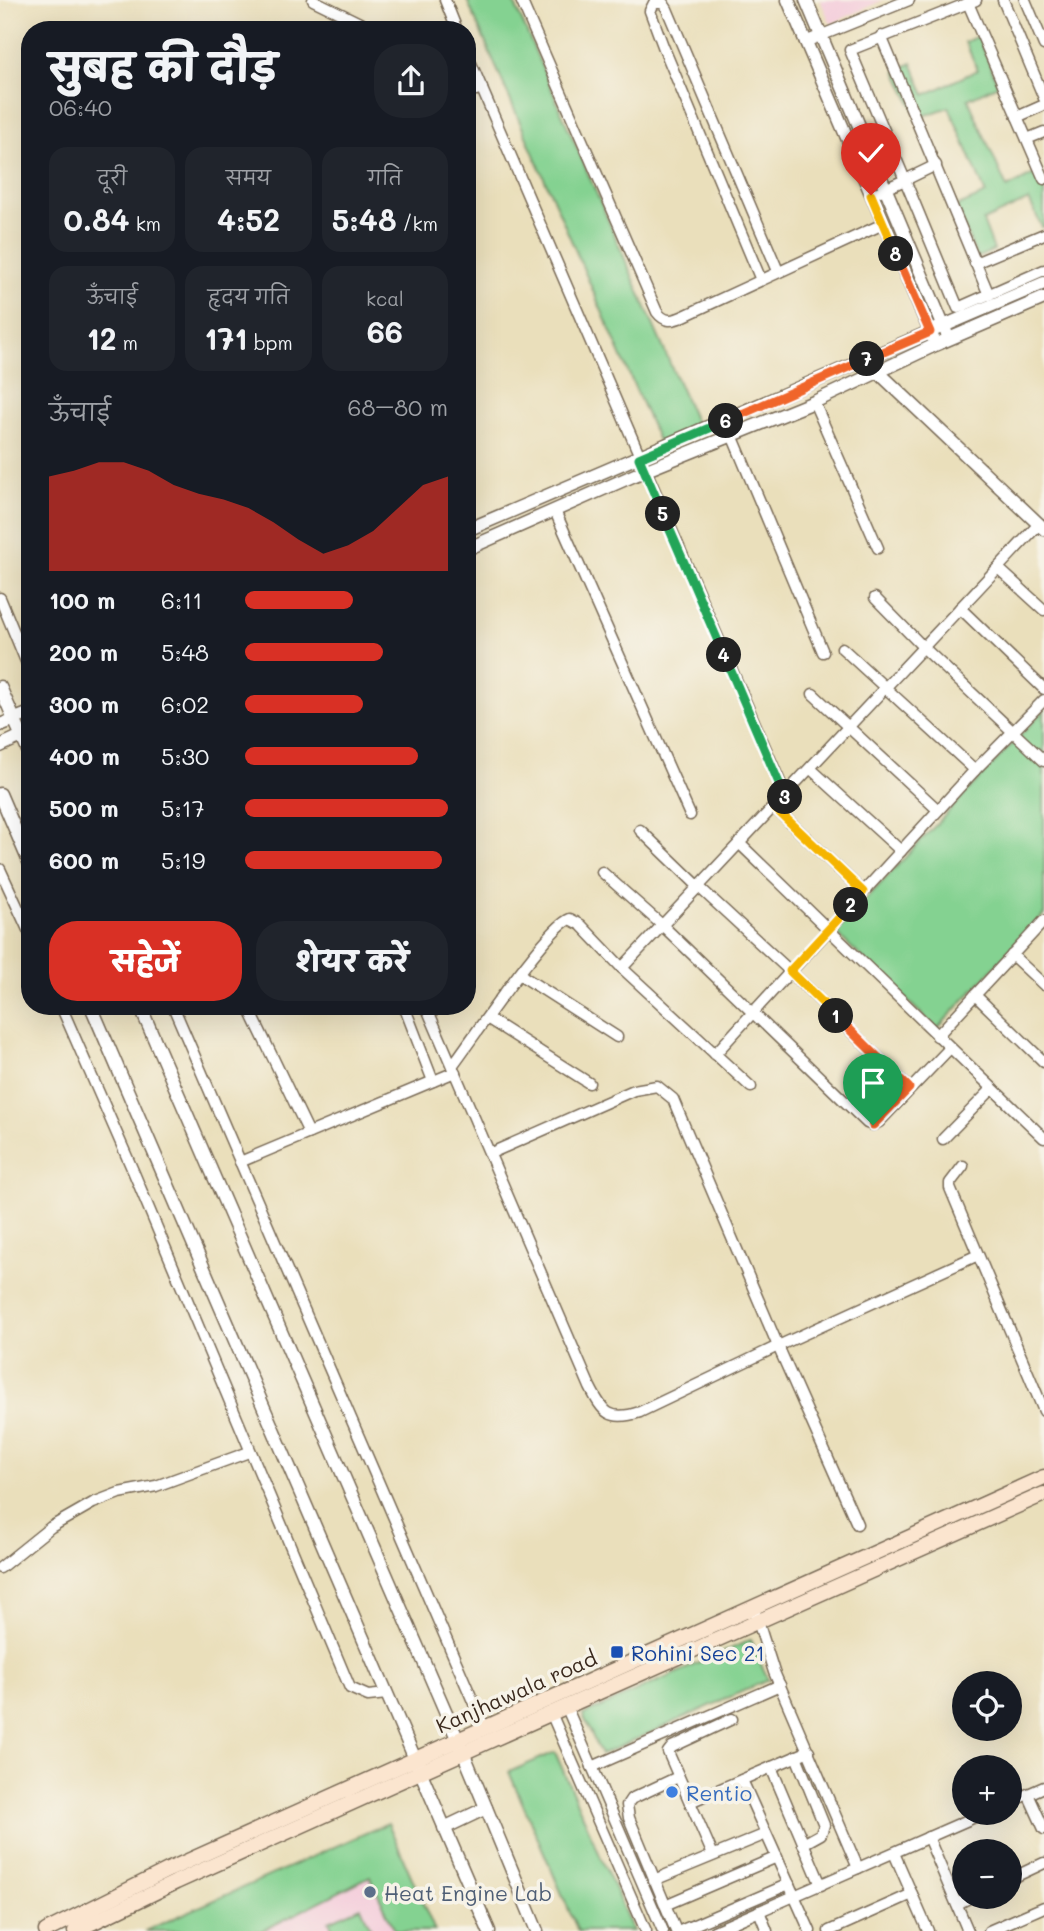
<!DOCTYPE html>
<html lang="hi">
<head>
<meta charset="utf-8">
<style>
	:root { --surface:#171b24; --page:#20242c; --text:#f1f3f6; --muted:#9ea1a6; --accent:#d93025 }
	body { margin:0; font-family:Mali,"Playpen Sans Deva",sans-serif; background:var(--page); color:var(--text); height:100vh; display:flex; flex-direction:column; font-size:26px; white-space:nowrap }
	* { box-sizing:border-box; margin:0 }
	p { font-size:23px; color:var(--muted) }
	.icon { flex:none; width:38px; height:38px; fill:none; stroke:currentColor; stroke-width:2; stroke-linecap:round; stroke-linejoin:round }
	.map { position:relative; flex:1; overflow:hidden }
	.sheet { position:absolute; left:21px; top:21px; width:455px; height:994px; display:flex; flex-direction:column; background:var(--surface); border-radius:28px; box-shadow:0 7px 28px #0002 }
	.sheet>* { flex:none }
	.controls { position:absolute; left:952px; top:1671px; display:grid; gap:14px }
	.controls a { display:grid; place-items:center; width:70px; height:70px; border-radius:50%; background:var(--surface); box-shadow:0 7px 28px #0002; font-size:35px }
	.pin { position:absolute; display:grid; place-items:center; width:60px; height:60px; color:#fff; margin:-72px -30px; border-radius:50% 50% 50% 0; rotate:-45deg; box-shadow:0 0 7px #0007 }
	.pin .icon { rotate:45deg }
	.km { position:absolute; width:35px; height:35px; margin:-18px; border-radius:50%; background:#222; color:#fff; font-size:19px; line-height:35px; text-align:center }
	.round { display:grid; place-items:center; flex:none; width:74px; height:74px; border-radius:28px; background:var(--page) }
	.overview { display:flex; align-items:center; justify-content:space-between; height:119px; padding:0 28px }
	h1 { font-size:38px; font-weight:800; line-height:52px }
	.figures { display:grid; grid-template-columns:repeat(3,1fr); gap:10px; height:119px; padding:7px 28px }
	.figures div { display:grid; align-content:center; border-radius:18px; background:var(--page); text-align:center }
	.figures b { font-size:30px; font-weight:800 }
	.figures small { font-size:19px; font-weight:400 }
	.figures p { font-size:19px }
	.chart { height:196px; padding:14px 28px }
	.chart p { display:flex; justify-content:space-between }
	.chart svg { width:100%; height:126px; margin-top:7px; fill:var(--accent); opacity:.7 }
	.action { display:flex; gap:14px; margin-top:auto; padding:14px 28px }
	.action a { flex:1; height:80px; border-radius:28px; background:var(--accent); color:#fff; font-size:28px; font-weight:800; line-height:80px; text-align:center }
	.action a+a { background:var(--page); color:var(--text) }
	ul { padding:0 28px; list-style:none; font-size:23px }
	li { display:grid; grid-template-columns:112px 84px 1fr; align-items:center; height:52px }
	li i { height:18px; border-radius:9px; background:var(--accent) }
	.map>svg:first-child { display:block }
</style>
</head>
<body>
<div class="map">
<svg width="1044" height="1931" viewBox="0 0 1044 1931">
	<rect width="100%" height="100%" fill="#f7f3e8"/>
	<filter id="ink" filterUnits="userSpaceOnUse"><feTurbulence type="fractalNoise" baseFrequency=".0143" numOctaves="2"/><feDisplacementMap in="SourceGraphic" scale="14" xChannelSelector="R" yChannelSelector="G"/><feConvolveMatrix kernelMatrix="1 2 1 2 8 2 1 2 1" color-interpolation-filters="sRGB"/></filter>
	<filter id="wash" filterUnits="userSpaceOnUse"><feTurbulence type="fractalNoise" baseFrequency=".00686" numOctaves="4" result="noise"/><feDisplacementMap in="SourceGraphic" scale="28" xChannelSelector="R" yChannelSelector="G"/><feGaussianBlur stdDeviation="1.57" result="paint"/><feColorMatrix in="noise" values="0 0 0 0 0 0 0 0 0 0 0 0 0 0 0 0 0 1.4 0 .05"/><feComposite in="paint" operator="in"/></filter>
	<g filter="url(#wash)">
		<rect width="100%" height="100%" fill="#eadfbb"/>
		<g fill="#f4cfdc">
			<polygon points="820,0 883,0 831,24"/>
			<polygon points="388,1823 435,1931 145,1931"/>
		</g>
		<g fill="#84d291" stroke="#607e58" stroke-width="2">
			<polygon points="467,0 513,0 697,426 659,443"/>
			<polygon points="978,36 998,85 968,99 1007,188 1038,172 1044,188 1044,227 1042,227 1029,200 983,221 994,250 977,258 956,207 986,194 949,107 918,118 896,71 912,63 925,95 978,70 965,42"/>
			<polygon points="1044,710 1044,914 937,1029 835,932"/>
			<polygon points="750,1640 768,1680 601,1755 583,1715"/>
			<polygon points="555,1752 633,1931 578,1931 509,1772"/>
			<polygon points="388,1823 435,1931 395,1931 370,1876 262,1931 145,1931"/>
			<polygon points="361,1907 372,1931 334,1931 329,1921"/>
		</g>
	</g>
	<g filter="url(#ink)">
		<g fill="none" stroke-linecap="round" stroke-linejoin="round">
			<g stroke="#786955" stroke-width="13">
				<g id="minor">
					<polyline points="313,0 374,30"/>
					<polyline points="445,0 457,30"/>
					<path d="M521,0L657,312C665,323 673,321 684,316L883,224"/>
					<polyline points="1003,0 1044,98"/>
					<polyline points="1025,0 1044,45"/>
					<polyline points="968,3 1044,179"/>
					<polyline points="881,36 989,295"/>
					<polyline points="805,42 909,0"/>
					<polyline points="467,54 786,796"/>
					<polyline points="467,89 476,90 482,88"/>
					<polyline points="1017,117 1044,105"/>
					<polyline points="1027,139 1044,132"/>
					<polyline points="936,165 905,180 850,50 976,0"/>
					<polyline points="871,195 905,180 958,308 1044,270"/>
					<polyline points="975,263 1044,234"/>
					<polyline points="761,280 663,46 650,11 654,3 663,3 667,9 778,271"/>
					<polyline points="814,402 878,548"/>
					<polyline points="732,435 823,652"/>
					<polyline points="555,511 690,815"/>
					<polyline points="998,568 1044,610"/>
					<polyline points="0,598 30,671"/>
					<polyline points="875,598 924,648 1044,761"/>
					<polyline points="960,608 1044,689"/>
					<polyline points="842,648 975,770"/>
					<polyline points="813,694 938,810"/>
					<polyline points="811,769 901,851"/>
					<polyline points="775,808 863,892"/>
					<polyline points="640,830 699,887 790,971 909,1088"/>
					<polyline points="739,843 1044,1138"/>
					<polyline points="0,869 30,934"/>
					<polyline points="602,872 662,925 867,1123 873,1125 879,1122 950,1048"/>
					<polyline points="1012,955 1044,985"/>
					<polyline points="622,968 1039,524"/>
					<polyline points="519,974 617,1037"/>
					<polyline points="975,995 1044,1062"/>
					<polyline points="61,1006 134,1173 350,1688 368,1696 387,1694"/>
					<polyline points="173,1006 485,1729"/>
					<polyline points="248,1006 309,1133"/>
					<polyline points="404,1006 433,1081"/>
					<path d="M426,1006L590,1387C603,1413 610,1422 640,1412L778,1346L978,1255"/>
					<polyline points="487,1018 589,1083"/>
					<polyline points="937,1036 1044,921"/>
					<polyline points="715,1054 975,770 1044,700"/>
					<path d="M452,1066C471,1041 548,926 570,919L581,925L622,968L751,1087"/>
					<polyline points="943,1139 992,1089"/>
					<polyline points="491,1153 634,1090 657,1086 673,1099 678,1111 778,1346 857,1524"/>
					<polyline points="240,1162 455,1072"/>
					<polyline points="963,1166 950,1183 950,1188 1044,1411"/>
					<polyline points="0,1568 51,1527 93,1503 119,1493 156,1486 249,1452"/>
					<polyline points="756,1615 774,1672 858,1868"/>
					<polyline points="566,1706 663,1931"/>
					<polyline points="551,1713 646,1931"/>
					<polyline points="796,1756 824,1825 821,1834 803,1844"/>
					<polyline points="592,1767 780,1685"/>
					<polyline points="771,1767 821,1885"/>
					<polyline points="742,1780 810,1931"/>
					<polyline points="1028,1794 1044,1829"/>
					<polyline points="690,1802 809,1751"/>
					<polyline points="1010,1802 1044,1787"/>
					<polyline points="928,1837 968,1931"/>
					<polyline points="894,1853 928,1931"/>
					<polyline points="713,1855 668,1752 672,1747 732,1719"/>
					<polyline points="1010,1879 1044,1863"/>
					<polyline points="654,1880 766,1834"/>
					<polyline points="957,1904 971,1897"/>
					<polyline points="665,1905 777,1857"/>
					<polyline points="759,1911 767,1931"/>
					<polyline points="676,1931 629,1818 627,1805 631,1799 678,1777"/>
					<polyline points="680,1931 789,1884"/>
					<polyline points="714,1931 984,1813"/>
					<polyline points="829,1931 912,1894"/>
					<polyline points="989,1931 1044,1907"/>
				</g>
			</g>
			<g stroke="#786955" stroke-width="15">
				<g id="tertiary">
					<polyline points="788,0 933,338"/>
					<polyline points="806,0 946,332"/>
					<polyline points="875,369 1044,529"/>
					<polyline points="467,530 1044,283"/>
					<polyline points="467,549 644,471 814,402 935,345 1044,298"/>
					<polyline points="0,687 30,755"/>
					<polyline points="0,725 30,713"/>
					<polyline points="0,746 30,732"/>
					<polyline points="0,794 30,864"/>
					<polyline points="91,1006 489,1931"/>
					<polyline points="140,1006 463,1752 537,1931"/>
					<polyline points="444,1828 486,1808"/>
				</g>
			</g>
			<g stroke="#786955" stroke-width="17">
				<g id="secondary">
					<polyline points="46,1931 168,1870 1044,1477"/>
					<polyline points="75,1931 176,1882 489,1741 1044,1494"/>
				</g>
			</g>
			<use href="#minor" stroke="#fff" stroke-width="10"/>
			<use href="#tertiary" stroke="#fff" stroke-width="12"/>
			<use href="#secondary" stroke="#fbe5cf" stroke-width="14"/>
		</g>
	</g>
	<g fill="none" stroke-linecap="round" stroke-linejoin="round" filter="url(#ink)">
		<g stroke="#fff" stroke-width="14">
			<polyline id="split-1" points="836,1016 909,1088 873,1125"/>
		</g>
		<g stroke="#fff" stroke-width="14">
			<polyline id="split-2" points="836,1016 790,971 851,905"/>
		</g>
		<g stroke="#fff" stroke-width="14">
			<polyline id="split-3" points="785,797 775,808 863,892 851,905"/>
		</g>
		<g stroke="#fff" stroke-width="14">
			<polyline id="split-4" points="724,655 785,797"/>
		</g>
		<g stroke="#fff" stroke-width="14">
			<polyline id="split-5" points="663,514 724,655"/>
		</g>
		<g stroke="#fff" stroke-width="14">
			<polyline id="split-6" points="663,514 639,458 726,421"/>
		</g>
		<g stroke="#fff" stroke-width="14">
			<polyline id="split-7" points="726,421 867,359"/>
		</g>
		<g stroke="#fff" stroke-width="14">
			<polyline id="split-8" points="867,359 930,332 896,254"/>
		</g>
		<g stroke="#fff" stroke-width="14">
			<polyline id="split-9" points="871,195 896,254"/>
		</g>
		<use href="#split-1" stroke="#f0652b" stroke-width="9"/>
		<use href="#split-2" stroke="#f5b400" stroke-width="9"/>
		<use href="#split-3" stroke="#f5b400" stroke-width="9"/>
		<use href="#split-4" stroke="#22a559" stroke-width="9"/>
		<use href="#split-5" stroke="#22a559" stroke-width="9"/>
		<use href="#split-6" stroke="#22a559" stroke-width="9"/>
		<use href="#split-7" stroke="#f0652b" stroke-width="9"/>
		<use href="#split-8" stroke="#f0652b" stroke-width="9"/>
		<use href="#split-9" stroke="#f5b400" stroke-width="9"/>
	</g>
	<rect fill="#1a4fb4" stroke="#f7f3e8" stroke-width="2.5" x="610" y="1645" width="14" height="14" rx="3.5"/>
	<circle fill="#3f7fe0" stroke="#f7f3e8" stroke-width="2.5" cx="672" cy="1792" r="7"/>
	<circle fill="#5c6f8a" stroke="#f7f3e8" stroke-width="2.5" cx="370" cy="1892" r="7"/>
	<g text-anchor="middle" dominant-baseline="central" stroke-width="7" stroke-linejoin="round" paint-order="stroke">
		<g font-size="21" fill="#164399" stroke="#f7f3e8" text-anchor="start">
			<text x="631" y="1652">Rohini Sec 21</text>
		</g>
		<g font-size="21" fill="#3b2a1e" stroke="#f7f3e8">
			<text transform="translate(516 1691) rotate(-24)">Kanjhawala road</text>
		</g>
		<g font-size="21" fill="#366cbe" stroke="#f7f3e8" text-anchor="start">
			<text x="686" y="1792">Rentio</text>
		</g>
		<g font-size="21" fill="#4e5e75" stroke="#f7f3e8" text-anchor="start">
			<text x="384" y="1892">Heat Engine Lab</text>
		</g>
	</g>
</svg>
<div class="controls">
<a><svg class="icon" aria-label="locate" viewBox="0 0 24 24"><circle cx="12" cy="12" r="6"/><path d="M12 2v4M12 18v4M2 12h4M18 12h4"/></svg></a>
<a>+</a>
<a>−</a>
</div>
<div class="pin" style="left:873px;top:1125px;background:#1e9e55"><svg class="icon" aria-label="arrive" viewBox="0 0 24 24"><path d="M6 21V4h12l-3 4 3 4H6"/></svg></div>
<div class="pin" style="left:871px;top:195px;background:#d93025"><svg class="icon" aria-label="check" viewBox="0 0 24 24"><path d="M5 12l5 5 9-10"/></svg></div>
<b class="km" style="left:836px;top:1016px">1</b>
<b class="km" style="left:851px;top:905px">2</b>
<b class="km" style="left:785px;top:797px">3</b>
<b class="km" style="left:724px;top:655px">4</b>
<b class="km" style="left:663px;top:514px">5</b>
<b class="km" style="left:726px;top:421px">6</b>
<b class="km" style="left:867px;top:359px">7</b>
<b class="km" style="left:896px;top:254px">8</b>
<section class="sheet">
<div class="overview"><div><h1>सुबह की दौड़</h1><p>06:40</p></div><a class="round"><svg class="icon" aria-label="share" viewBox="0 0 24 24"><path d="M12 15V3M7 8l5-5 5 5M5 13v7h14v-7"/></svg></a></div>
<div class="figures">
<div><p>दूरी</p><b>0.84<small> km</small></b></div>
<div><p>समय</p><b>4:52</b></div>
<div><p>गति</p><b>5:48<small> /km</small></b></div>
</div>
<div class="figures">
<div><p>ऊँचाई</p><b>12<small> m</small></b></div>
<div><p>हृदय गति</p><b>171<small> bpm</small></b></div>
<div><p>kcal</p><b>66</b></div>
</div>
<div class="chart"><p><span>ऊँचाई</span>68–80 m</p>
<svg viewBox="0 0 160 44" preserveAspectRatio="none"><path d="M0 44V11L10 9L20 6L30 6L40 9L50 14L60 17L70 19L80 22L90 27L100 33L110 38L120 35L130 30L140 22L150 14L160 11V44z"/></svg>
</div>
<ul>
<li><b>100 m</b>6:11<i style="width:53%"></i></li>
<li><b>200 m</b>5:48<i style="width:68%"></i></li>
<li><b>300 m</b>6:02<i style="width:58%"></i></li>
<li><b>400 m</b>5:30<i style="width:85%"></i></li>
<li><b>500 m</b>5:17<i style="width:100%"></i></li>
<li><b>600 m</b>5:19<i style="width:97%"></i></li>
</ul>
<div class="action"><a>सहेजें</a><a>शेयर करें</a></div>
</section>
</div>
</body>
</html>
